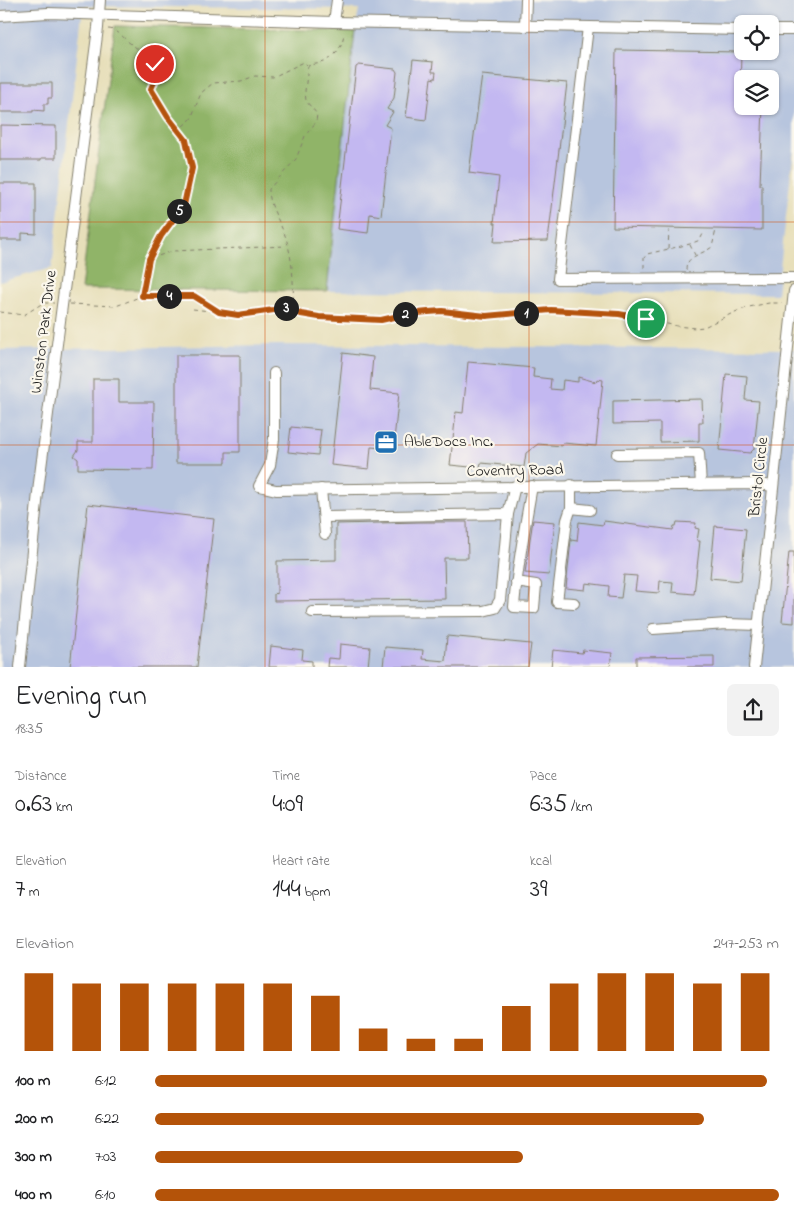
<!DOCTYPE html>
<html lang="en">
<head>
<meta charset="utf-8">
<style>
	:root { --surface:#fff; --page:#f2f2f2; --text:#202124; --muted:#757577; --accent:#b45309 }
	body { margin:0; font-family:"Indie Flower",sans-serif; background:var(--page); color:var(--text); height:100vh; display:flex; flex-direction:column; font-size:19px; white-space:nowrap }
	* { box-sizing:border-box; margin:0 }
	p { font-size:16px; color:var(--muted) }
	.icon { flex:none; width:28px; height:28px; fill:none; stroke:currentColor; stroke-width:2; stroke-linecap:round; stroke-linejoin:round }
	.map { position:relative; height:667px; overflow:hidden }
	.sheet { display:flex; flex-direction:column; background:var(--surface); flex:1 }
	.sheet>* { flex:none }
	.controls { position:absolute; left:734px; top:15px; display:grid; gap:10px }
	.controls a { display:grid; place-items:center; width:45px; height:45px; border-radius:8px; background:var(--surface); box-shadow:0 1px 4px #0004; font-size:25px }
	.pin { position:absolute; display:grid; place-items:center; width:42px; height:42px; color:#fff; margin:-21px; border:2px solid #fff; border-radius:50%; box-shadow:0 1px 5px #0007 }
	.km { position:absolute; width:25px; height:25px; margin:-12px; border-radius:50%; background:#222; color:#fff; font-size:14px; line-height:25px; text-align:center }
	.round { display:grid; place-items:center; flex:none; width:52px; height:52px; border-radius:8px; background:var(--page) }
	.head { display:flex; align-items:center; justify-content:space-between; height:85px; padding:0 15px }
	h1 { font-size:28px; font-weight:600; line-height:38px }
	.metrics { display:grid; grid-template-columns:repeat(3,1fr); gap:8px; height:85px; padding:5px 15px }
	.metrics div { display:grid; align-content:center }
	.metrics b { font-size:25px; font-weight:600 }
	.metrics small { font-size:14px; font-weight:400 }
	.metrics p { font-size:14px }
	.chart { height:140px; padding:10px 15px }
	.chart p { display:flex; justify-content:space-between }
	.chart svg { width:100%; height:90px; margin-top:5px; stroke:var(--accent); stroke-width:6 }
	ul { padding:0 15px; list-style:none; font-size:16px }
	li { display:grid; grid-template-columns:80px 60px 1fr; align-items:center; height:38px }
	li i { height:12px; border-radius:6px; background:var(--accent) }
	.map>svg:first-child { display:block }
</style>
</head>
<body>
<div class="map">
<svg width="794" height="667" viewBox="0 0 794 667">
	<rect width="100%" height="100%" fill="#fbf7ec"/>
	<filter id="ink" filterUnits="userSpaceOnUse"><feTurbulence type="fractalNoise" baseFrequency=".02" numOctaves="2"/><feDisplacementMap in="SourceGraphic" scale="10" xChannelSelector="R" yChannelSelector="G"/><feConvolveMatrix kernelMatrix="1 2 1 2 8 2 1 2 1" color-interpolation-filters="sRGB"/></filter>
	<filter id="wash" filterUnits="userSpaceOnUse"><feTurbulence type="fractalNoise" baseFrequency=".0096" numOctaves="4" result="noise"/><feDisplacementMap in="SourceGraphic" scale="20" xChannelSelector="R" yChannelSelector="G"/><feGaussianBlur stdDeviation="1.12" result="paint"/><feColorMatrix in="noise" values="0 0 0 0 0 0 0 0 0 0 0 0 0 0 0 0 0 1.4 0 .05"/><feComposite in="paint" operator="in"/></filter>
	<g filter="url(#wash)">
		<rect width="100%" height="100%" fill="#e7dfba"/>
		<g fill="#b7c5de" fill-rule="evenodd">
			<path d="M0,0H794V148L777,294L327,291L355,31L359,9L83,6L52,268L0,282ZM742,24H770V51H742ZM742,79H770V106H742Z"/>
			<polygon points="276,345 794,349 794,667 0,667 0,350"/>
		</g>
		<polygon fill="#90b468" stroke="#566842" points="115,26 355,31 327,291 81,289"/>
		<g id="blocks">
			<g fill="#c3b8f1">
				<polygon points="616,50 741,52 740,95 742,95 742,106 763,106 760,185 762,185 762,230 613,227"/>
				<polygon points="413,60 433,62 432,72 436,72 435,79 431,78 426,120 406,117"/>
				<polygon points="359,65 395,69 397,72 394,98 387,109 393,112 385,125 391,128 381,216 370,214 368,233 337,229 356,67"/>
				<polygon points="482,75 567,83 548,241 494,242 496,223 494,223 499,177 469,173"/>
				<polygon points="0,83 52,83 52,98 48,98 48,104 44,104 44,111 33,110 33,112 0,112"/>
				<polygon points="0,125 56,126 56,158 41,158 41,160 0,160"/>
				<polygon points="0,183 36,183 36,234 22,233 22,240 0,240"/>
				<polygon points="343,353 373,357 370,390 399,393 393,449 371,447 369,469 331,465"/>
				<polygon points="176,355 240,355 240,452 226,452 226,463 176,463"/>
				<polygon points="468,362 534,368 533,377 551,379 550,389 562,390 563,380 578,382 578,377 596,382 597,379 603,380 596,446 563,443 562,446 538,444 526,453 524,467 481,463 480,468 450,465 456,412 463,413"/>
				<polygon points="726,374 747,376 745,400 759,401 754,449 750,453 719,450"/>
				<polygon points="93,379 119,379 119,402 154,402 153,470 78,469 78,459 74,456 78,450 78,442 93,442"/>
				<polygon points="702,399 703,422 699,422 699,441 660,442 660,423 613,424 613,401"/>
				<polygon points="291,427 321,430 318,455 288,452"/>
				<polygon points="88,504 214,519 197,667 70,667"/>
				<polygon points="533,520 555,522 549,575 525,573"/>
				<polygon points="604,521 673,530 674,526 676,526 677,522 696,523 695,528 699,529 697,541 700,541 694,594 672,592 673,582 660,581 659,593 635,591 637,576 624,575 621,598 608,597 609,586 586,583 585,590 566,588 571,540 577,541 579,522 603,525"/>
				<polygon points="420,522 467,522 468,558 444,558 445,599 274,601 274,594 277,593 277,561 336,560 336,524"/>
				<polygon points="715,526 746,529 741,581 710,578"/>
				<polygon points="789,552 794,552 794,623 782,622"/>
				<polygon points="447,636 531,644 528,667 383,667 385,647 423,650 422,659 445,661"/>
				<polygon points="340,644 370,647 368,667 327,667 328,658 339,659"/>
				<polygon points="271,646 303,650 302,660 312,661 312,667 269,667"/>
				<polygon points="553,650 582,653 583,650 612,653 610,667 551,667"/>
				<polygon points="714,656 714,667 636,667 636,657"/>
			</g>
		</g>
	</g>
	<g filter="url(#ink)">
		<use href="#blocks" fill-opacity="0" stroke="#827e6b" stroke-width="1"/>
		<g fill="none" stroke-linecap="round" stroke-linejoin="round">
			<g stroke="#827e6b" stroke-width="12">
				<g id="minor">
					<polyline points="0,16 48,13 334,22 742,30"/>
					<polyline points="334,22 337,0"/>
					<polyline points="525,26 526,0"/>
					<polyline points="588,27 558,279 794,278"/>
					<polyline points="770,30 794,30"/>
					<polyline points="274,373 274,439 270,465 259,486 276,490 758,484 773,486"/>
					<polyline points="617,454 699,453 701,485"/>
					<polyline points="571,485 571,508 567,520 557,602 574,603"/>
					<polyline points="321,489 325,534"/>
					<polyline points="571,508 590,510"/>
					<polyline points="508,514 515,486"/>
					<path d="M516,582L536,585L534,608L514,607C517,566 525,527 532,486"/>
					<polyline points="312,612 483,611 495,608 500,600 508,514 325,517"/>
					<polyline points="653,629 727,624 759,625"/>
					<polyline points="20,667 39,483 98,28 100,0"/>
					<polyline points="754,667 794,291"/>
				</g>
			</g>
			<g stroke="#827e6b" stroke-width="1" stroke-dasharray="4 4" stroke-linecap="butt">
				<path d="M108,29C118,29 124,39 131,44C151,59 163,60 151,89L176,125L183,126L191,119L201,93L213,83L241,81L255,76L273,77L304,62L307,65"/>
				<polyline points="690,245 695,255"/>
				<polyline points="668,249 669,230"/>
				<polyline points="149,258 161,236 184,205 192,168 186,140 177,127"/>
				<polyline points="644,268 644,258 647,254 690,244 700,240 704,232"/>
				<path d="M686,270C686,255 702,255 712,247L716,230"/>
				<polyline points="143,296 149,259 173,251 286,246"/>
				<polyline points="70,304 116,306 142,296 194,296 219,312 238,315 288,308 301,313 319,317 364,319 381,320 408,313 442,311 486,316 551,310 580,311 619,314 677,326 695,328 704,327 735,312 749,307 769,303 782,303"/>
				<path d="M293,308C294,285 293,261 286,238C280,221 269,207 269,189L296,159L305,136L316,122L317,114L306,101L305,91L308,66C313,64 319,64 324,62C336,57 343,45 344,33"/>
				<polyline points="193,309 218,312"/>
				<polyline points="0,312 24,315 43,303 54,303"/>
			</g>
			<use href="#minor" stroke="#fff" stroke-width="10"/>
		</g>
	</g>
	<g fill="none" stroke-linecap="round" stroke-linejoin="round" filter="url(#ink)">
		<g stroke="#fff" stroke-width="10">
			<polyline id="route" points="155,64 156,77 151,89 168,117 186,140 192,168 184,205 161,236 149,259 142,296 194,296 219,312 238,315 288,308 301,314 319,317 381,320 408,314 428,312 442,311 486,316 551,310 619,314 646,319"/>
		</g>
		<use href="#route" stroke="#b45309" stroke-width="6"/>
	</g>
	<path fill="none" stroke="#d4530e" stroke-width="1" stroke-opacity="0.55" d="M265,0V667M529,0V667M0,222H794M0,445H794"/>
	<defs>
		<g id="office-square" transform="scale(1.25)"><rect x="-9" y="-9" width="18" height="18" rx="4" fill="#1f6fb2" stroke="#fbf7ec"/><path d="M-6-3h4V-5.5h4V-3h4V5H-6ZM-1-4.5V-3h2v-1.5ZM-6 0V1H6V0Z" fill="#fff"/></g>
	</defs>
	<g fill-rule="evenodd">
		<use href="#office-square" x="386" y="442"/>
	</g>
	<g text-anchor="middle" dominant-baseline="central" stroke-width="4.5" stroke-linejoin="round" paint-order="stroke">
		<g font-size="16" fill="#1c1c1c" stroke="#fbf7ec">
			<text transform="translate(44 332) rotate(-83)">Winston Park Drive</text>
			<text transform="translate(515 471) rotate(-1)">Coventry Road</text>
			<text transform="translate(759 477) rotate(-84)">Bristol Circle</text>
		</g>
		<g font-size="16" fill="#1c1c1c" stroke="#fbf7ec" text-anchor="start">
			<text x="404" y="442">AbleDocs Inc.</text>
		</g>
	</g>
</svg>
<div class="controls">
<a><svg class="icon" aria-label="locate" viewBox="0 0 24 24"><circle cx="12" cy="12" r="6"/><path d="M12 2v4M12 18v4M2 12h4M18 12h4"/></svg></a>
<a><svg class="icon" aria-label="layers" viewBox="0 0 24 24"><path d="M12 4l9 5-9 5-9-5zM3 14l9 5 9-5"/></svg></a>
</div>
<div class="pin" style="left:646px;top:319px;background:#1e9e55"><svg class="icon" aria-label="arrive" viewBox="0 0 24 24"><path d="M6 21V4h12l-3 4 3 4H6"/></svg></div>
<div class="pin" style="left:155px;top:64px;background:#d93025"><svg class="icon" aria-label="check" viewBox="0 0 24 24"><path d="M5 12l5 5 9-10"/></svg></div>
<b class="km" style="left:526px;top:313px">1</b>
<b class="km" style="left:405px;top:314px">2</b>
<b class="km" style="left:286px;top:308px">3</b>
<b class="km" style="left:169px;top:296px">4</b>
<b class="km" style="left:179px;top:211px">5</b>
</div>
<section class="sheet">
<div class="head"><div><h1>Evening run</h1><p>18:35</p></div><a class="round"><svg class="icon" aria-label="share" viewBox="0 0 24 24"><path d="M12 15V3M7 8l5-5 5 5M5 13v7h14v-7"/></svg></a></div>
<div class="metrics">
<div><p>Distance</p><b>0.63<small> km</small></b></div>
<div><p>Time</p><b>4:09</b></div>
<div><p>Pace</p><b>6:35<small> /km</small></b></div>
</div>
<div class="metrics">
<div><p>Elevation</p><b>7<small> m</small></b></div>
<div><p>Heart rate</p><b>144<small> bpm</small></b></div>
<div><p>kcal</p><b>39</b></div>
</div>
<div class="chart"><p><span>Elevation</span>247–253 m</p>
<svg viewBox="0 0 160 44" preserveAspectRatio="none"><path d="M5 44V6M15 44V11M25 44V11M35 44V11M45 44V11M55 44V11M65 44V17M75 44V33M85 44V38M95 44V38M105 44V22M115 44V11M125 44V6M135 44V6M145 44V11M155 44V6"/></svg>
</div>
<ul>
<li><b>100 m</b>6:12<i style="width:98%"></i></li>
<li><b>200 m</b>6:22<i style="width:88%"></i></li>
<li><b>300 m</b>7:03<i style="width:59%"></i></li>
<li><b>400 m</b>6:10<i style="width:100%"></i></li>
</ul>
</section>
</body>
</html>
